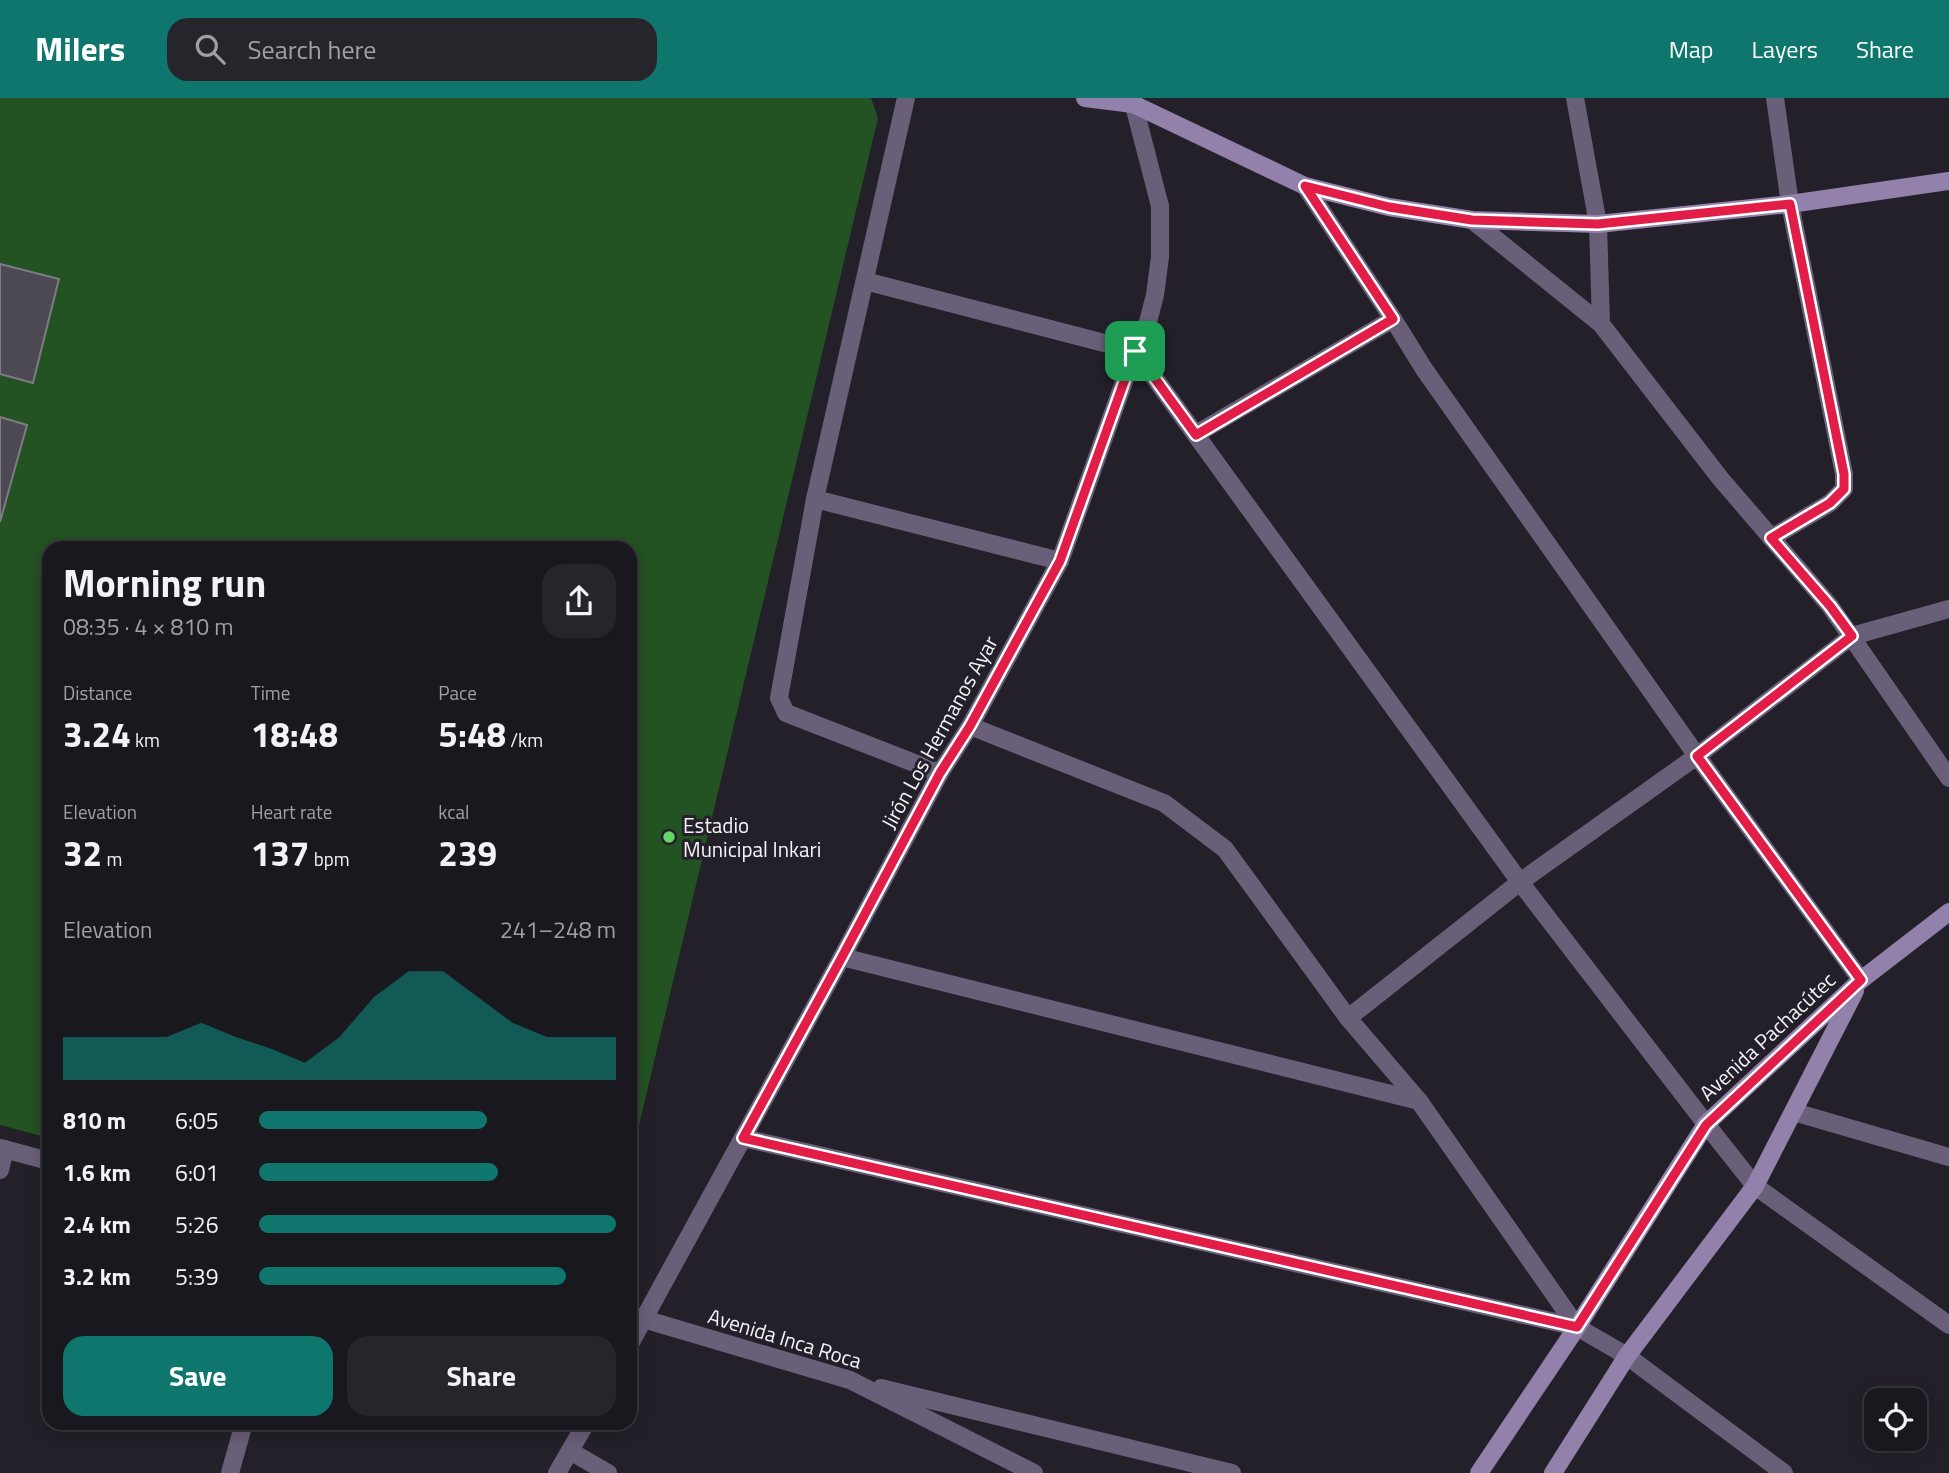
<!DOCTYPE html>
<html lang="en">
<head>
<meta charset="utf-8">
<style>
	:root { --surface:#1a181f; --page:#27252c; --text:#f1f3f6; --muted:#9fa0a4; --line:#38373d; --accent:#0f766e }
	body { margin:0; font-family:"Titillium Web",sans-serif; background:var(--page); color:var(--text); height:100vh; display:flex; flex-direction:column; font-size:26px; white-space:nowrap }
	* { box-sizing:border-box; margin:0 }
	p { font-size:23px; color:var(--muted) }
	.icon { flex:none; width:38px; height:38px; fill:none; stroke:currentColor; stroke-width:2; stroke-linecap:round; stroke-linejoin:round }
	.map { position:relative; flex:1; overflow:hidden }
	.panel { position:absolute; left:42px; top:443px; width:595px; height:889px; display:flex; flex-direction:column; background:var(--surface); border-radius:21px; box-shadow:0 4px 18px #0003,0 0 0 2px var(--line) }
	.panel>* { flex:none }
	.buttons { position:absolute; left:1864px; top:1290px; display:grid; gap:14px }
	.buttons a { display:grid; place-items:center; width:63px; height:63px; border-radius:14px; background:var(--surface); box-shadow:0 4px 18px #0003,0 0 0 2px var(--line); font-size:35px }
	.pin { position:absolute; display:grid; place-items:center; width:60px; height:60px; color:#fff; margin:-30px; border-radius:14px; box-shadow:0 4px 10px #0006 }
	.round { display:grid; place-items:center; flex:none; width:74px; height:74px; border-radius:21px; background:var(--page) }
	.summary { display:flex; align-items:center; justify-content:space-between; height:119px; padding:0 21px }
	h1 { font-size:38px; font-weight:700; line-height:52px }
	.stats { display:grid; grid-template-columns:repeat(3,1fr); gap:10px; height:119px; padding:7px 21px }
	.stats div { display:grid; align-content:center }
	.stats b { font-size:35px; font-weight:700 }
	.stats small { font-size:19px; font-weight:400 }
	.stats p { font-size:19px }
	.chart { height:196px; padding:14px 21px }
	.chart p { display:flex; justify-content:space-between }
	.chart svg { width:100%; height:126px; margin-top:7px; fill:var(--accent); opacity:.7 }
	.button { display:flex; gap:14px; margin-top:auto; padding:14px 21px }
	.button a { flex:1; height:80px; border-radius:21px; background:var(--accent); color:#fff; font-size:28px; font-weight:700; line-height:80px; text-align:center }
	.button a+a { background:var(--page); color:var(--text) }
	ul { padding:0 21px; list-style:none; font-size:23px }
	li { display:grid; grid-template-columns:112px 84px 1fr; align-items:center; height:52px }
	li i { height:18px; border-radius:9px; background:var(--accent) }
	header { display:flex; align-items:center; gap:42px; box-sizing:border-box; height:98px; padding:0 35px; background:var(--accent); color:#fff }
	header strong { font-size:33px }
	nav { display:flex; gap:38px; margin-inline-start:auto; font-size:24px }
	.search { width:490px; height:63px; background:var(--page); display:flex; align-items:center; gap:18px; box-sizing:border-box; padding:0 24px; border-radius:21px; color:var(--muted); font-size:26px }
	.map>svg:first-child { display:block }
</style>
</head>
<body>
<header>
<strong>Milers</strong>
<div class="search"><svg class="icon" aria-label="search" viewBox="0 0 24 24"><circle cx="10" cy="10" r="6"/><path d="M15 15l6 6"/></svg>Search here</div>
<nav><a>Map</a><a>Layers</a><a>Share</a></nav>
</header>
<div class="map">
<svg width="1949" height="1375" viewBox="0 0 1949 1375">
	<rect width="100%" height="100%" fill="#232029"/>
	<polygon fill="#235223" points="0,0 871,0 878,20 630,1065 630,450 49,450 49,1040 0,1027"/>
	<g fill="#4d4953" stroke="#7f7b86" stroke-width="2">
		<polygon points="0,166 59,181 33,285 0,276"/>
		<polygon points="0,319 27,327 0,424"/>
	</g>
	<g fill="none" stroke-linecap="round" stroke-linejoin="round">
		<g stroke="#695f79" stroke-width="18">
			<polyline points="906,0 815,401 779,600 786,615 940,675"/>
			<polyline points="1575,0 1598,126 1601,226 1720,380 1830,508 1949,680"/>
			<polyline points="1305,88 1393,221"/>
			<polyline points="1472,122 1601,226"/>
			<polyline points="865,183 1135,253 1520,784 1706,1026 1755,1088 1949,1227"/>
			<polyline points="1196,336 1393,221 1424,271 1697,658 1861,882"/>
			<polyline points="815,401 1060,463"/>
			<polyline points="1771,440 1830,405 1844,391 1844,376 1790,106 1775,0"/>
			<polyline points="970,628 1164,705 1225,751 1348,920 1419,1003 1577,1229"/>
			<polyline points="842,859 1419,1003"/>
			<polyline points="1348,920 1520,784 1697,658 1852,538 1949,511"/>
			<polyline points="1794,1014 1949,1059"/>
			<polyline points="743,1040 1577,1229 1627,1258 1784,1375"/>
			<polyline points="0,1050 49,1063"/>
			<polyline points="0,1072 5,1051"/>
			<polyline points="630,1217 850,1282 1034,1375"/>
			<polyline points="630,1246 842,859 940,675 970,628 1060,463 1135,253 1148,224 1155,197 1160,159 1160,108 1132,0"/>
			<polyline points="881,1290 1232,1375"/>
			<polyline points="570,1353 608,1375"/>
			<polyline points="230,1375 244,1325"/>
			<polyline points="557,1375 586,1325"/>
		</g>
		<g stroke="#9281ab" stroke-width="18">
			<polyline points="1085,0 1133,6 1305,88 1389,109 1472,122 1598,126 1790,106 1949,83"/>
			<polyline points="1479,1375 1577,1229 1706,1026 1861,882 1949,814"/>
			<polyline points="1553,1375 1627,1258 1755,1088 1855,893"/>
		</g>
	</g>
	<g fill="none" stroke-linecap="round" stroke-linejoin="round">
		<g stroke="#fff" stroke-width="14">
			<polygon id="route" points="1305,88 1389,109 1472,122 1598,126 1790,106 1844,376 1844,391 1830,405 1771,440 1830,508 1852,538 1697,658 1861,882 1706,1027 1577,1229 743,1040 842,859 940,675 970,628 1060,463 1135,253 1196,337 1393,221"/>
		</g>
		<use href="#route" stroke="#e11d48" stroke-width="9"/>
	</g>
	<circle fill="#66d467" stroke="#232029" stroke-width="2.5" cx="669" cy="739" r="7"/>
	<g text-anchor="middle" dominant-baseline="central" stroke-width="6" stroke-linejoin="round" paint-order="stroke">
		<g font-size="21" fill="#f5f2f8" stroke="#232029">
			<text transform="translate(939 634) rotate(-61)">Jirón Los Hermanos Ayar</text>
			<text transform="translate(1767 938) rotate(-43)">Avenida Pachacútec</text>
			<text transform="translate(785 1240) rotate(17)">Avenida Inca Roca</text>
		</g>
		<g font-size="21" fill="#f5f2f8" stroke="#232029" text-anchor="start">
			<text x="683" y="727">Estadio<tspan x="683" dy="24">Municipal Inkari</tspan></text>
		</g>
	</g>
</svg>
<div class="buttons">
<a><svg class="icon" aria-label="locate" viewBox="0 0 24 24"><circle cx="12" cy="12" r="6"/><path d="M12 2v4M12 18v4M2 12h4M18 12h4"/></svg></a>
</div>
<div class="pin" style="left:1135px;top:253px;background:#1e9e55"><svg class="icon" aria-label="arrive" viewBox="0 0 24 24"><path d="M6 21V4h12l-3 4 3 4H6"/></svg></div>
<section class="panel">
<div class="summary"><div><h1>Morning run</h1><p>08:35 · 4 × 810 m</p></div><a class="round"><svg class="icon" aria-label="share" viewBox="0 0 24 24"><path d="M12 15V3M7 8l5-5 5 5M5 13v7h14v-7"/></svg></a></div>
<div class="stats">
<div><p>Distance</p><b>3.24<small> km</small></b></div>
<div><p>Time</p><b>18:48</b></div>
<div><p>Pace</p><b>5:48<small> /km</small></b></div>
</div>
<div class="stats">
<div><p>Elevation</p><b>32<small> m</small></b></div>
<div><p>Heart rate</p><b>137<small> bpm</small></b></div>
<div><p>kcal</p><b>239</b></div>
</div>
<div class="chart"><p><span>Elevation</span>241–248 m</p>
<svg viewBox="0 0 160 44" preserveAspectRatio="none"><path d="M0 44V29L10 29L20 29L30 29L40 24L50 29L60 33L70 38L80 29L90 15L100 6L110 6L120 15L130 24L140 29L150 29L160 29V44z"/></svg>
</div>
<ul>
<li><b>810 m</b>6:05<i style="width:64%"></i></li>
<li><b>1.6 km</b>6:01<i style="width:67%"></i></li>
<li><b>2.4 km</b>5:26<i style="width:100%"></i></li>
<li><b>3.2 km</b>5:39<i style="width:86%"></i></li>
</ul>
<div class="button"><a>Save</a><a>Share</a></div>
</section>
</div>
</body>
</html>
